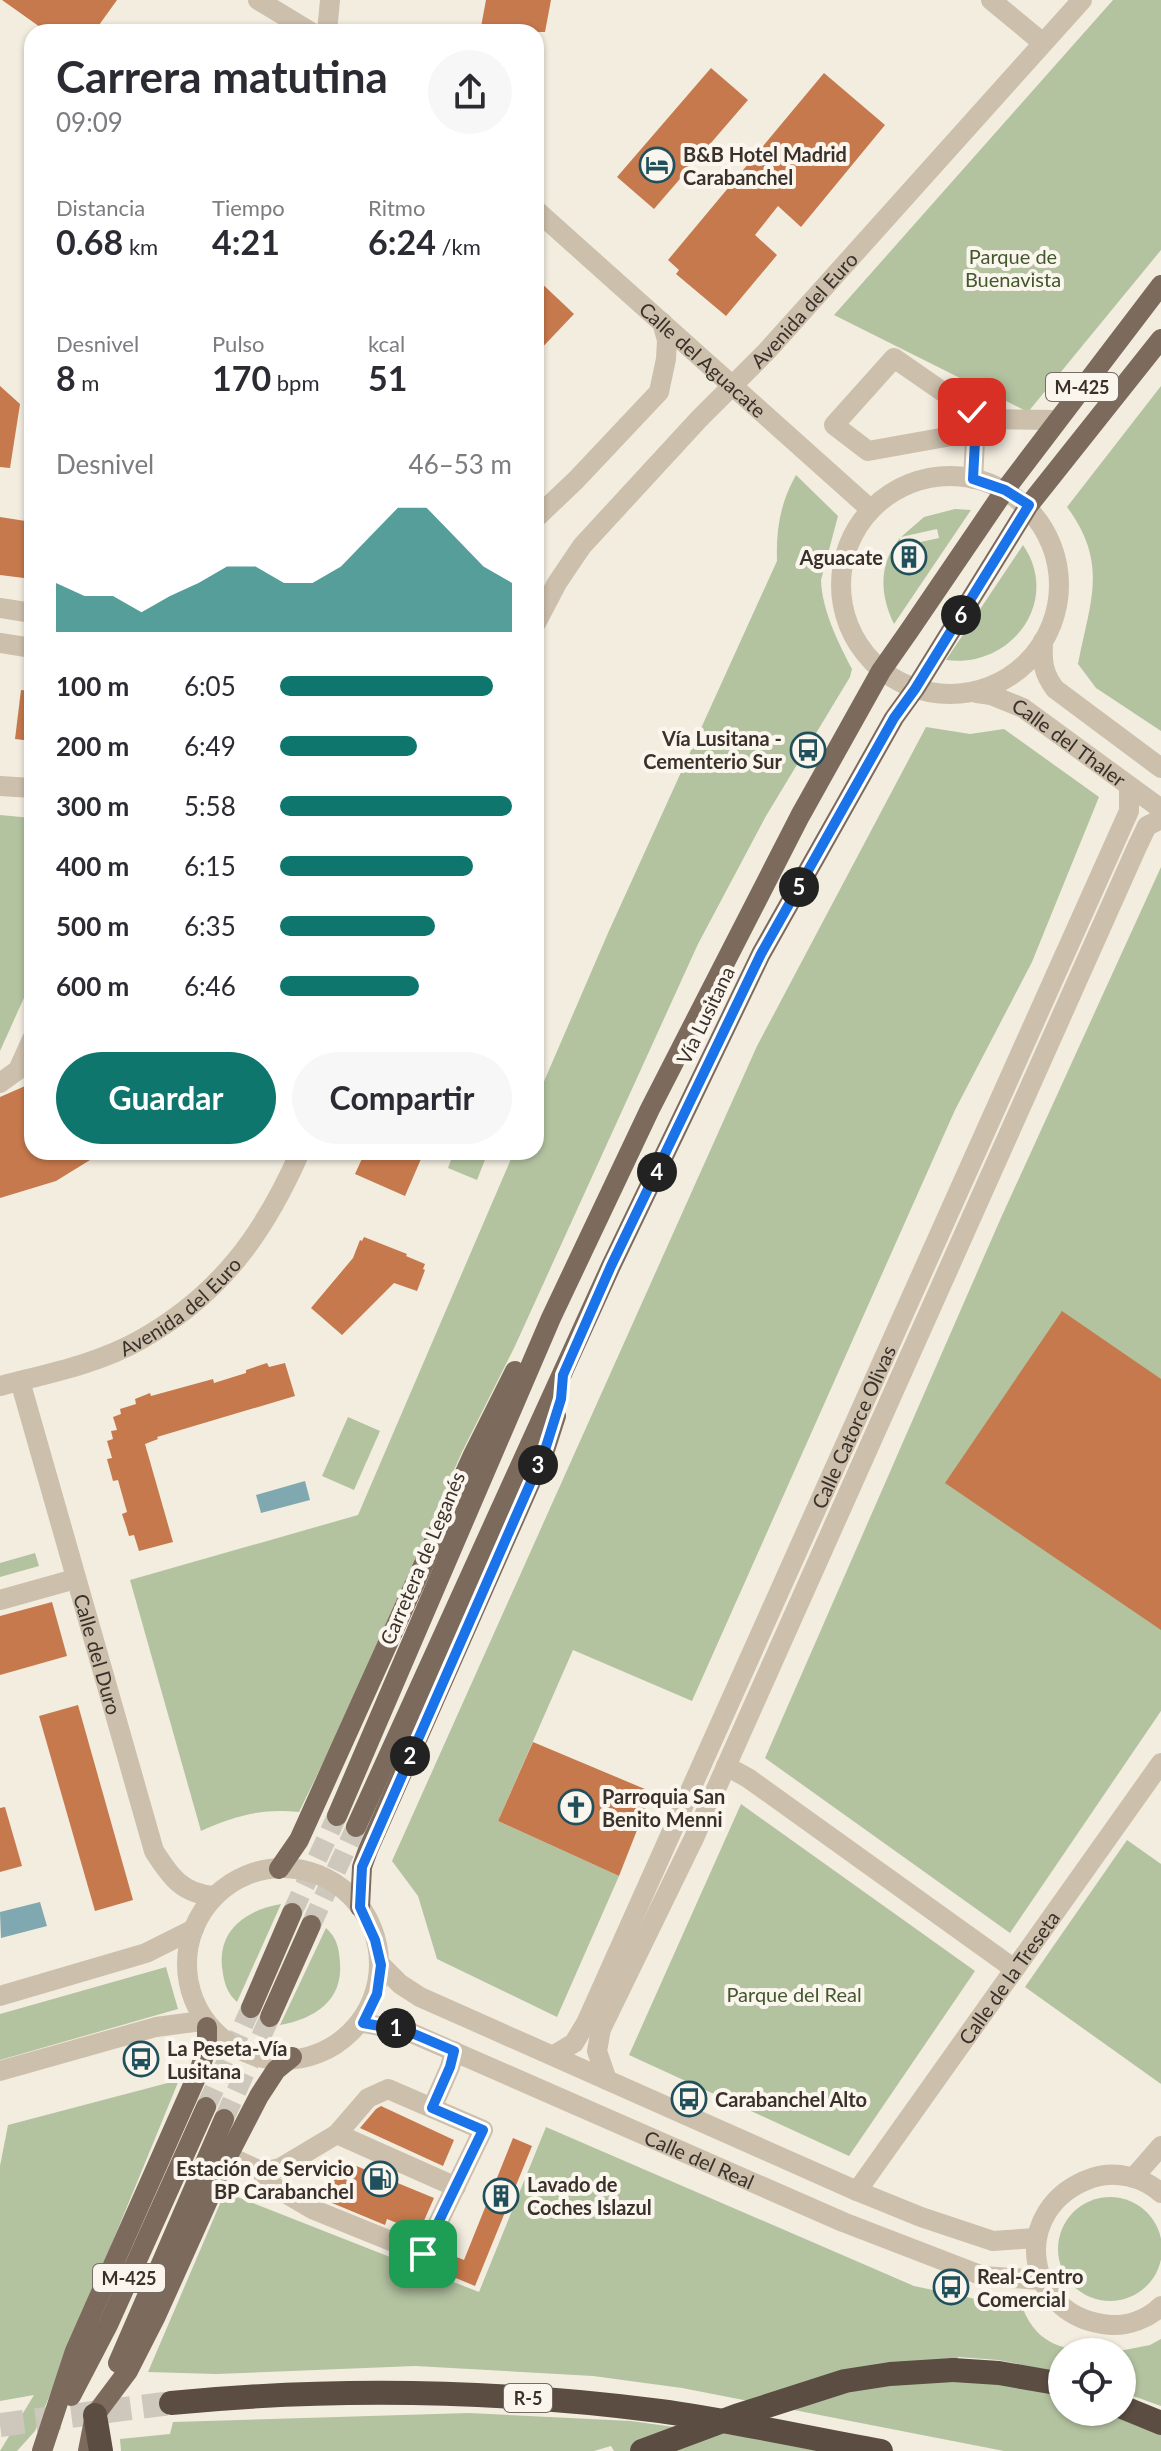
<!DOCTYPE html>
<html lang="es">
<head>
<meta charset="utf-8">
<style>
	:root { --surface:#fff; --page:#f7f7f7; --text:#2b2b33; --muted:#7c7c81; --accent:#0f766e }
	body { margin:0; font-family:Lato,sans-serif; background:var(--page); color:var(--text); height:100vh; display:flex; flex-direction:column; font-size:30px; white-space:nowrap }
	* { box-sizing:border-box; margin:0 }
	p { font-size:26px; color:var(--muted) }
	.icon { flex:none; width:44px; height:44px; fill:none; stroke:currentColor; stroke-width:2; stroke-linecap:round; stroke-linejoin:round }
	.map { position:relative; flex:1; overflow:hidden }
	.drawer { position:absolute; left:24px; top:24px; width:520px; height:1136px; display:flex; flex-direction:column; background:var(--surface); border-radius:24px; box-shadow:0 2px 6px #0004 }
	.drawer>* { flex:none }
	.controls { position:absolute; left:1048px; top:2338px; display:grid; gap:16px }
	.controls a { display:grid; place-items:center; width:88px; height:88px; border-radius:50%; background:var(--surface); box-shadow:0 2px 6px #0004; font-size:40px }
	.pin { position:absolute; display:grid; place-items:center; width:68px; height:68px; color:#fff; margin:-34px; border-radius:16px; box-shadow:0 4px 12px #0006 }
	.km { position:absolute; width:40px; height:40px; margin:-20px; border-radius:50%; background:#222; color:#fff; font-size:22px; line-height:40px; text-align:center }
	.round { display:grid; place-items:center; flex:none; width:84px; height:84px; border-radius:42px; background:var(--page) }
	.summary { display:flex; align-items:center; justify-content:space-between; height:136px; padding:0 32px }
	h1 { font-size:44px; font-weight:700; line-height:60px }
	.figures { display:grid; grid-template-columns:repeat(3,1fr); gap:12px; height:136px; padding:8px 32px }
	.figures div { display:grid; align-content:center }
	.figures b { font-size:34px; font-weight:700 }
	.figures small { font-size:22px; font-weight:400 }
	.figures p { font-size:22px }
	.chart { height:224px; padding:16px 32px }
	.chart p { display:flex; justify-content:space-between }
	.chart svg { width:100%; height:144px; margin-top:8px; fill:var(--accent); opacity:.7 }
	.cta { display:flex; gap:16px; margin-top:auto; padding:16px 32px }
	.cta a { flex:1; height:92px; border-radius:48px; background:var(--accent); color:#fff; font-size:32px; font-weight:700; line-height:92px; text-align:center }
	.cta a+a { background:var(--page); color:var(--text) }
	ul { padding:0 32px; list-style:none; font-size:26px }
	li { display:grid; grid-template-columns:128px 96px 1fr; align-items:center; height:60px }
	li i { height:20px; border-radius:10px; background:var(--accent) }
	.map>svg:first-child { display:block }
</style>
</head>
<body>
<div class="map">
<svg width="1161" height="2451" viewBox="0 0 1161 2451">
	<rect width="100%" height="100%" fill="#f3ede0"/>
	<g fill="#b3c3a0">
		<polygon points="1113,0 1161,0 1161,250 1028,412 834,315"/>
		<path d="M1161,386V731L1096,688L1078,664C1090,601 1109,564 1067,507Z"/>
		<path d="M796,475L838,516L821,580C822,610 838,642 852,669L850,677L766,816L698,944L515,1346L462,1452L342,1724L299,1812C263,1808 234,1816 201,1831L130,1580L358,1515L514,1152H536V1100L608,933L777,561C776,530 780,503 796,475Z"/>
		<path d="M955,509L971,510L894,624C880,595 878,564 900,538L908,570L916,569L911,544L939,538L937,529L901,537L924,517Z"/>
		<path d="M1023,545C1062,602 1010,669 946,660Z"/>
		<polygon points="926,727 970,734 1004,729 1099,797 1032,962 955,1110 692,1701 573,1650 498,1821 619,1876 557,2017 437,1959 418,1896 392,1861 757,1046"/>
		<polygon points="0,815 32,818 32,980 0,1051"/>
		<polygon points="1161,867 1161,1711 1010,1933 765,1758 1000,1220"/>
		<polygon points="454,1152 488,1152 477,1180 448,1168"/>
		<polygon points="348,1417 380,1431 354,1490 322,1476"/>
		<polygon points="35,1553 39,1566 0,1577 0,1563"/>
		<polygon points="741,1804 975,1971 849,2156 629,2055"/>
		<polygon points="1127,1840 1161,1864 1161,2084 1025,1987"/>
		<path d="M281,1904L237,2002C226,1992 224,1982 222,1967C218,1929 247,1910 281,1904Z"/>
		<path d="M326,1928C337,1938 339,1948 340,1963C343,2001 314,2019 280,2025Z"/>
		<polygon points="166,1967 178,2009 0,2060 0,2014"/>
		<polygon points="179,2080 35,2431 17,2451 0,2451 34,2395 0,2401 0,2166 8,2125"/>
		<path d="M546,2127L914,2286L1023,2309C1038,2346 1066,2351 1103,2352H1062V2373L998,2360L958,2357L953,2381L999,2382L1062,2395V2412H1108L1161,2433V2451H1004L682,2388L593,2376L415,2366L216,2374L148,2372L225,2192L479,2292Z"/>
		<circle cx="1110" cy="2249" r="52"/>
		<polygon points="1161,2339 1161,2406 1122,2392 1122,2352 1114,2352 1150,2345"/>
		<polygon points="469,2413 631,2421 747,2437 819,2451 614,2451 611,2446 594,2451 121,2451 120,2439 170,2434 173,2422"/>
	</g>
	<g fill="#7fa8b1">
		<polygon points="305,1481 310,1500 261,1513 256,1495"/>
		<polygon points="40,1902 47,1926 1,1938 0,1912"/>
	</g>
	<g fill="#c6794c">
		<polygon points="2,0 117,0 94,32 47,32"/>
		<polygon points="486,0 551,0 545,32 480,32"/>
		<polygon points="711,68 748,100 654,209 617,177"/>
		<polygon points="824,73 885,125 801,227 778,206 755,235 777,255 726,316 676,274 679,270 668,260"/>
		<polygon points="536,278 574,314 536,354"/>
		<polygon points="0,386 20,404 10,468 0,467"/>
		<polygon points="0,517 32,522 32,579 0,575"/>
		<polygon points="21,690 32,691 32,741 15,739"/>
		<polygon points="32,1083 32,1152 103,1152 56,1181 0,1198 0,1097"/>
		<polygon points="365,1152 424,1152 405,1196 355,1174"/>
		<polygon points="364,1237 407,1254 406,1256 425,1264 423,1269 425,1270 417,1291 394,1283 342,1335 311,1308 353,1258 360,1240 362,1241"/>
		<polygon points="1062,1311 1161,1379 1161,1630 945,1483"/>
		<polygon points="267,1363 269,1367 285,1363 295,1396 157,1437 158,1439 145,1444 173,1542 139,1551 134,1535 129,1536 126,1526 122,1514 127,1512 118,1480 113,1481 107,1459 112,1458 107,1441 113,1439 111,1431 117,1430 113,1417 121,1414 120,1409 136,1404 135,1399 150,1393 151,1396 213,1379 214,1383 246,1373 246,1370"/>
		<polygon points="52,1602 67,1656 0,1675 0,1616"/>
		<polygon points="78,1705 133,1900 95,1911 39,1716"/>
		<polygon points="533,1742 652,1792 619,1876 498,1821"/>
		<polygon points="5,1807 22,1866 0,1872 0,1808"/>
		<polygon points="381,2106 454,2140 443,2166 360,2128 376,2109"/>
		<polygon points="513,2138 532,2146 475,2286 427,2266 434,2260 439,2250 464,2260"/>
		<polygon points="337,2158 434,2198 419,2232 387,2219 385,2225 320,2198"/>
	</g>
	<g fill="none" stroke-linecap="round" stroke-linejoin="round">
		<g stroke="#cec7bc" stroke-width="20" stroke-dasharray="20 10" stroke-linecap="butt">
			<polyline points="292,1913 337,1816"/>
			<polyline points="311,1925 356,1827"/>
			<polyline points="206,2107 251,2008"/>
			<polyline points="224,2119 270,2017"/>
		</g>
		<polyline stroke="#cec7bc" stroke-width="24" stroke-dasharray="24 12" stroke-linecap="butt" points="0,2425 171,2403"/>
		<g stroke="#ccbfac" stroke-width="20">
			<polyline points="258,0 311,32"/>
			<polyline points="991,0 1043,43"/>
			<polyline points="327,32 330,0"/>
			<path id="s1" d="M536,210L869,508"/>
			<polyline points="972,412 986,419 1056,420"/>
			<circle cx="950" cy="585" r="109"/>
			<polyline points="973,479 975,441 972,412 894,358 834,425 868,451 974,432"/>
			<polyline points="536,518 576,480 659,392 666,359 667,340 662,322"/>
			<polyline points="0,608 32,613"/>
			<path id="s2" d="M536,623L557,583L582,546L699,419L767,351L1082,0"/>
			<path d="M1043,641C1042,662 1043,673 1055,689L1161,768"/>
			<polyline points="0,643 32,648"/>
			<path id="s3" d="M977,693L991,695L1023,708L1161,809"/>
			<polyline points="0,786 32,788"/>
			<polyline points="0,1083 18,1070 32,1039"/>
			<path id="s4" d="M20,1381L154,1851C170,1876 182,1894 214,1896"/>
			<path id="s5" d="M0,1386C46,1374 98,1364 140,1340C220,1295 264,1234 300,1152"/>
			<polyline points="0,1600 75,1579"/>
			<polyline points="726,1766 748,1778 1013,1968"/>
			<circle cx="283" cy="1964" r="96"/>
			<polyline points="381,1965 400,1984 420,1997 857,2191 921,2217 993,2241 1036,2238"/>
			<polyline points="0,1996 146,1953 194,1929"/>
			<path id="s6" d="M363,2023L407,2031L843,2222L983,2276L1041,2280"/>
			<path id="s7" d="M554,2055L574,2043L586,2023L1129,811V786"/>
			<polyline points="0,2071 156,2027 202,2021"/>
			<polyline points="607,2080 597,2051 601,2029 695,1836 1137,847 1147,826 1161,819"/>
			<polyline points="432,2108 450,2067 454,2051"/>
			<polyline points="337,2134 456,2187"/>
			<polyline points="228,2156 263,2172 280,2168 337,2134 368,2098 388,2089 483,2130 423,2254 312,2209 273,2186 263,2172"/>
			<polyline points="1134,2177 1161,2146"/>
			<path id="s8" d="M857,2191L1161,1763"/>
			<path d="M1161,2193C1143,2177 1115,2170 1092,2178C1008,2207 1022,2318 1111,2325C1128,2326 1148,2319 1161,2306"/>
		</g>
		<g stroke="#7c6b5c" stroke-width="20">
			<polyline points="337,1816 551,1318 650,1109 800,816 881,671 909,631 1005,490 1161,285"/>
			<polyline points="356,1827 611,1266 761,954 894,718 915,689 1029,505 1161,339"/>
			<polyline points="279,1869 299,1840 472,1457 515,1371"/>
			<polyline points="360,1907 362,1867 368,1850 545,1450 556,1416"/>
			<polyline points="251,2008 292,1913"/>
			<polyline points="270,2017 311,1925"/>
			<polyline points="118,2363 224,2119"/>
			<polyline points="71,2396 108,2325 206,2107"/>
			<polyline points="42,2451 75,2351 200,2069 207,2045 207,2027"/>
			<polyline points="88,2451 95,2415 128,2371 156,2316 228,2156 259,2096 276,2070 292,2057"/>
		</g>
		<g stroke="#5b4d42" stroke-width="24">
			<polyline points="953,2370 999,2373 1062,2384"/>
			<path d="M171,2403C334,2387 498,2390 660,2411C734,2421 808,2438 881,2451"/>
			<polyline points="1122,2407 1161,2423"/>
			<polyline points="95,2415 101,2451"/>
		</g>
		<polyline stroke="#5b4d42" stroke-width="24" points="642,2451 736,2416 845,2381 890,2374 953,2370"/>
	</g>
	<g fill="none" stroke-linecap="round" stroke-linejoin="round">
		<g stroke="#fff" stroke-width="16">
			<polyline id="route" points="423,2254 483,2130 432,2108 450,2067 454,2051 407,2031 363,2023 377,1994 381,1965 375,1940 360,1907 362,1867 545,1450 561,1399 563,1375 611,1266 761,954 894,718 915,689 1029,505 1005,490 973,479 975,441 972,412"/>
		</g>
		<use href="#route" stroke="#1a73e8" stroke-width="10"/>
	</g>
	<defs>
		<g id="hotel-ring" transform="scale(1.8)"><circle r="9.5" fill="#fbf6ed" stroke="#20505c" stroke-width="1.5"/><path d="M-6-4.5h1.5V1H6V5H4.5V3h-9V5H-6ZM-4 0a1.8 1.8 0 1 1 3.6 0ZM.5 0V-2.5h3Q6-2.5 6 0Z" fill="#20505c"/></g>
		<g id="building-ring" transform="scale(1.8)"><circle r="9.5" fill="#fbf6ed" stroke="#20505c" stroke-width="1.5"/><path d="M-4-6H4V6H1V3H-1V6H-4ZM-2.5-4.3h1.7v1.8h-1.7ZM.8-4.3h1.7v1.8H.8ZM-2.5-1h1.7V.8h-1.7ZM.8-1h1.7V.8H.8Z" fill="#20505c"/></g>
		<g id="bus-ring" transform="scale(1.8)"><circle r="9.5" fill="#fbf6ed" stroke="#20505c" stroke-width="1.5"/><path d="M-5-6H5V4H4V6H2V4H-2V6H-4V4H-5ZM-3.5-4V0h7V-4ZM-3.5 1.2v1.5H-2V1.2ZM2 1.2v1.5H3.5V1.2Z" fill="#20505c"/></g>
		<g id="church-ring" transform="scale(1.8)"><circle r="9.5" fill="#fbf6ed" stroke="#20505c" stroke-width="1.5"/><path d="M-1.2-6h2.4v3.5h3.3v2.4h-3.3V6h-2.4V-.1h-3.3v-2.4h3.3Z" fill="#20505c"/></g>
		<g id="fuel-ring" transform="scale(1.8)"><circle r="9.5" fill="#fbf6ed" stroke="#20505c" stroke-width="1.5"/><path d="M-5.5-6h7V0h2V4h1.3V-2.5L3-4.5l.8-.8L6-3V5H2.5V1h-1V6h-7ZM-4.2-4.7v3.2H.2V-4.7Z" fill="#20505c"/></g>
	</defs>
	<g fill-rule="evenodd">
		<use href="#hotel-ring" x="657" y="165"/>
		<use href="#building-ring" x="909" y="557"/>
		<use href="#bus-ring" x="808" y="750"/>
		<use href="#church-ring" x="576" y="1807"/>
		<use href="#bus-ring" x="141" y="2059"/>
		<use href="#bus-ring" x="689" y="2099"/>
		<use href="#fuel-ring" x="380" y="2179"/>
		<use href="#building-ring" x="501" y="2196"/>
		<use href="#bus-ring" x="951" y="2287"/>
	</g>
	<g text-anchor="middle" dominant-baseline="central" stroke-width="8" stroke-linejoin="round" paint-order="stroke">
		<g fill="#fbf6ed" stroke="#746c65" stroke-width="2">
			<rect x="1046" y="373" width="72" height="28" rx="6"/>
			<rect x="93" y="2264" width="72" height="28" rx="6"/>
			<rect x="504" y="2384" width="48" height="28" rx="6"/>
		</g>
		<g font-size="18" font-weight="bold" fill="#3a312b">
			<text x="1082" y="387">M-425</text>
			<text x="129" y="2278">M-425</text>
			<text x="528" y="2398">R-5</text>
		</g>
		<g font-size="20" font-weight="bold" fill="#3a312b" stroke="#fbf6ed" text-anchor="start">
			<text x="683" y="154">B&amp;B Hotel Madrid<tspan x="683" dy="23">Carabanchel</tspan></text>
			<text x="883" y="557" text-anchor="end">Aguacate</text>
			<text x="782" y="738" text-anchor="end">Vía Lusitana -<tspan x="782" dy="23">Cementerio Sur</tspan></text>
			<text x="602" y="1796">Parroquia San<tspan x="602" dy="23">Benito Menni</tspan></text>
			<text x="167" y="2048">La Peseta-Vía<tspan x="167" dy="23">Lusitana</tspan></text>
			<text x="715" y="2099">Carabanchel Alto</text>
			<text x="354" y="2168" text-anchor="end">Estación de Servicio<tspan x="354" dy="23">BP Carabanchel</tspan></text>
			<text x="527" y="2184">Lavado de<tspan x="527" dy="23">Coches Islazul</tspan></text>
			<text x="977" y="2276">Real-Centro<tspan x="977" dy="23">Comercial</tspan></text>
		</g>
		<g font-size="20" fill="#43582e" stroke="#fbf6ed">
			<text x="1013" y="256">Parque de<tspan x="1013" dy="23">Buenavista</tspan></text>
			<text x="794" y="1994">Parque del Real</text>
		</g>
		<g font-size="20" fill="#3a312b" stroke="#fbf6ed">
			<text stroke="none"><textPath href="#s2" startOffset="414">Avenida del Euro</textPath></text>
			<text stroke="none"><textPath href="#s1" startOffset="224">Calle del Aguacate</textPath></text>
			<text stroke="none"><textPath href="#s3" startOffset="106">Calle del Thaler</textPath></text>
			<text transform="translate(705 1015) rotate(-64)">Vía Lusitana</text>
			<text stroke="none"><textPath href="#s5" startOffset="200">Avenida del Euro</textPath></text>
			<text stroke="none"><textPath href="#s7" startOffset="700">Calle Catorce Olivas</textPath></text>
			<text transform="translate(422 1558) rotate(-67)">Carretera de Leganés</text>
			<text stroke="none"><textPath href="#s4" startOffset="284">Calle del Duro</textPath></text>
			<text stroke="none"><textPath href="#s8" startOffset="262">Calle de la Treseta</textPath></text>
			<text stroke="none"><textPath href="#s6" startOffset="364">Calle del Real</textPath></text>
		</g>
	</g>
</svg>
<div class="controls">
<a><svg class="icon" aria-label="locate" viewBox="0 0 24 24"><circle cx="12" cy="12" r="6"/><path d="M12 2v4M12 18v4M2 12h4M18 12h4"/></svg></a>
</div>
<div class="pin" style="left:423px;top:2254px;background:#1e9e55"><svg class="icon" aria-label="arrive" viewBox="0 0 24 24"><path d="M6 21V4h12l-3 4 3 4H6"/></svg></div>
<div class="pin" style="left:972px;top:412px;background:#d93025"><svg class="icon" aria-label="check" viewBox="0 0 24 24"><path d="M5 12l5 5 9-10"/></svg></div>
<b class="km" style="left:396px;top:2028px">1</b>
<b class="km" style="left:410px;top:1756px">2</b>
<b class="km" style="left:538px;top:1465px">3</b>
<b class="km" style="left:657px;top:1172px">4</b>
<b class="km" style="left:799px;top:887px">5</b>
<b class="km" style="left:961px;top:615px">6</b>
<section class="drawer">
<div class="summary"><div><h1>Carrera matutina</h1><p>09:09</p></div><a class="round"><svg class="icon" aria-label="share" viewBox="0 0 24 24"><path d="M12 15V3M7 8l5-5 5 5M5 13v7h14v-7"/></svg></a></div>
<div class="figures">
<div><p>Distancia</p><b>0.68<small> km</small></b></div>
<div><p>Tiempo</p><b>4:21</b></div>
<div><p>Ritmo</p><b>6:24<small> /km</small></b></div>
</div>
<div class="figures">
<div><p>Desnivel</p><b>8<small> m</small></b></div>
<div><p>Pulso</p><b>170<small> bpm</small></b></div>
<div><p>kcal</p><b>51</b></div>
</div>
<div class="chart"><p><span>Desnivel</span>46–53 m</p>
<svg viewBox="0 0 160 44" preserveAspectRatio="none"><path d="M0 44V29L10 33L20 33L30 38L40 33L50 29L60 24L70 24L80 29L90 29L100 24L110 15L120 6L130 6L140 15L150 24L160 29V44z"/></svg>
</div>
<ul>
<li><b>100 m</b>6:05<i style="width:92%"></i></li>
<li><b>200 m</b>6:49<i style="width:59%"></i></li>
<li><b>300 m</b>5:58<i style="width:100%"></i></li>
<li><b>400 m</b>6:15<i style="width:83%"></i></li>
<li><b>500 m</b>6:35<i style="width:67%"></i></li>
<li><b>600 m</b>6:46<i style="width:60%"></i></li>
</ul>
<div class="cta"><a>Guardar</a><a>Compartir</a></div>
</section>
</div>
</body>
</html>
